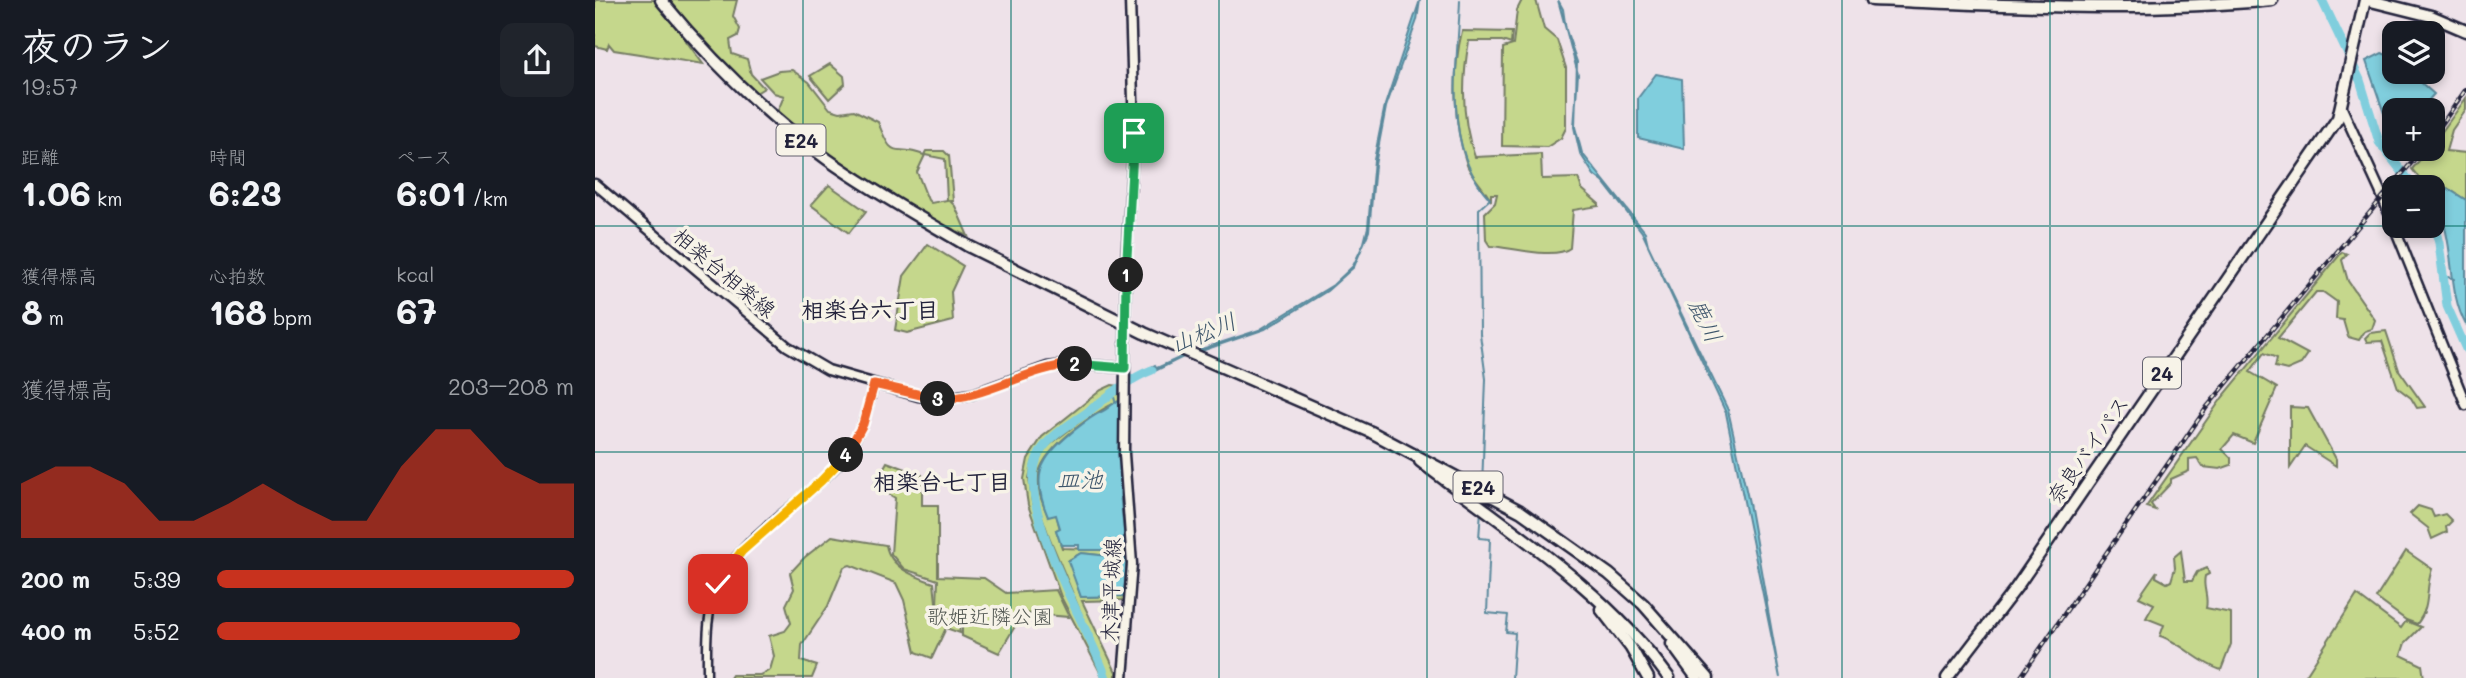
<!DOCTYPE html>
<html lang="ja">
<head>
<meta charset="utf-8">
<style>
	:root { --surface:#171b24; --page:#20242c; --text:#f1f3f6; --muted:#9ea1a6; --accent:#c8321e }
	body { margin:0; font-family:Mali,"Klee One",sans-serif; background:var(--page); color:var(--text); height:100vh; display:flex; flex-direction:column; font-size:26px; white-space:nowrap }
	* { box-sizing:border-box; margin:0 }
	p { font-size:23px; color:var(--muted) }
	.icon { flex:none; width:38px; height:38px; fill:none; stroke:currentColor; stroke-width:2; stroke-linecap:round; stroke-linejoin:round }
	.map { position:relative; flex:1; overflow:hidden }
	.side { display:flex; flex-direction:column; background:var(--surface); width:595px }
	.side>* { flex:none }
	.fabs { position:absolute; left:1787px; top:21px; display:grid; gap:14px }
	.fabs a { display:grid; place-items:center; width:63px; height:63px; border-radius:14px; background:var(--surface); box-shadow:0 4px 10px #0003; font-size:35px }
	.pin { position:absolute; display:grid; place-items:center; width:60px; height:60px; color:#fff; margin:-30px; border-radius:14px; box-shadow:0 4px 10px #0006 }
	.km { position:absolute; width:35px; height:35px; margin:-18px; border-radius:50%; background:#222; color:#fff; font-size:19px; line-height:35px; text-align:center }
	.round { display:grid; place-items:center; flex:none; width:74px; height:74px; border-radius:14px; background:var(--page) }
	.overview { display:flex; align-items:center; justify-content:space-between; height:119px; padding:0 21px }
	h1 { font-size:38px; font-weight:700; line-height:52px }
	.figures { display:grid; grid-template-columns:repeat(3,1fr); gap:10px; height:119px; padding:7px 21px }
	.figures div { display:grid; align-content:center }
	.figures b { font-size:35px; font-weight:700 }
	.figures small { font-size:19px; font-weight:400 }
	.figures p { font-size:19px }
	.chart { height:196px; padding:14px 21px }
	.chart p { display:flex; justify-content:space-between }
	.chart svg { width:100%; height:126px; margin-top:7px; fill:var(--accent); opacity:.7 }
	ul { padding:0 21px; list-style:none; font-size:23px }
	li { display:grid; grid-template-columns:112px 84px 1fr; align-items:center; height:52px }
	li i { height:18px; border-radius:9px; background:var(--accent) }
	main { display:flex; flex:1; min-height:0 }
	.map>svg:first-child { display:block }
</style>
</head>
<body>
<main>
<section class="side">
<div class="overview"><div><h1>夜のラン</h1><p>19:57</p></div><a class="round"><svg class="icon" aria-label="share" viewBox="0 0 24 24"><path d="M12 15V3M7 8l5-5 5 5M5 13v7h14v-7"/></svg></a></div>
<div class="figures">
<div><p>距離</p><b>1.06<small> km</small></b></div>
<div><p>時間</p><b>6:23</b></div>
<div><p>ペース</p><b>6:01<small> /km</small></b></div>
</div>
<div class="figures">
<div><p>獲得標高</p><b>8<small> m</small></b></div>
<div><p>心拍数</p><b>168<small> bpm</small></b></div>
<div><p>kcal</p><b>67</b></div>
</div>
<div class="chart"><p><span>獲得標高</span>203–208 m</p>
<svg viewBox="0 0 160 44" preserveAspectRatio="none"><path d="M0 44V25L10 19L20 19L30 25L40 38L50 38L60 32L70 25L80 32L90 38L100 38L110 19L120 6L130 6L140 19L150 25L160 25V44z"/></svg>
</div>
<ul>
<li><b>200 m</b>5:39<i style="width:100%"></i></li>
<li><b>400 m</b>5:52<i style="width:85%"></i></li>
</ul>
</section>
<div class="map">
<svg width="1871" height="678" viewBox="0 0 1871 678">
	<rect width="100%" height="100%" fill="#eee2e9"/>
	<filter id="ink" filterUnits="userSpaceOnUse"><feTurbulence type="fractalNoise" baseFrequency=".0143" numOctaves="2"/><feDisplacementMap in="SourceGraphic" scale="14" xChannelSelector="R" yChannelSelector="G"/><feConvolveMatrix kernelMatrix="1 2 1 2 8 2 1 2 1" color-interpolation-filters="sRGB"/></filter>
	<g filter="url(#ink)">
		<g fill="#c5d78c" stroke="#747c64" stroke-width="2" fill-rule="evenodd">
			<polygon points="0,0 61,0 108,64 19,50 14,44 12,49 0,46"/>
			<polygon points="72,0 142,0 138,16 145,29 143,36 135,40 137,54 152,59 156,74 169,88 161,93 105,39"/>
			<polygon points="927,0 941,0 949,29 962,40 971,68 971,128 966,138 952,147 907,146 908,48 918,45 922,10"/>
			<path d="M867,31L917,32L916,44L907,41H874C867,79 866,120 880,157L946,154L947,179L983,178L987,189L1004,204V206L978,210L975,248C960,260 914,247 895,246L891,240L890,213L900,203L902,194H896V201C890,189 877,177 872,165C858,124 857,73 867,31Z"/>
			<polygon points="235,64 249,76 250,84 234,99 215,76"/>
			<path d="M197,70L214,82L235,109L245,112L259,110L283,122C299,163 297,143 329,155L331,151H349L354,156L358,201H355L360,206L373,236L330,216L238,156L182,113L189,96L179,93L165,78L184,71ZM330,155L350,159L352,200L336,203L333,200L322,172Z"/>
			<polygon points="1871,98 1871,110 1857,130 1851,151 1871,153 1871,200 1852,188 1838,194 1838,187 1831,187 1817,169 1834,149 1838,149 1838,144"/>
			<polygon points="234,185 271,211 254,233 216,205"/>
			<polygon points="333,244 368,266 356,292 358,321 312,333 300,330 309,276"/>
			<polygon points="1747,252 1752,254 1747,260 1753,281 1780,320 1777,329 1770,331 1764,340 1753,337 1748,320 1741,319 1742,302 1728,292 1721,292 1683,338 1713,354 1706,364 1692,370 1680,367 1682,358 1669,353 1655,372 1682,388 1658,443 1639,435 1627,449 1636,458 1636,465 1625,469 1608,467 1602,458 1594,459 1594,471 1576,479 1576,483 1556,504 1560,510 1551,507 1627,398"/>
			<polygon points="1791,331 1804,370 1830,407 1822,408 1816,398 1803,388 1787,341 1772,342 1770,338 1775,333"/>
			<polygon points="517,385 524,386 453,439 438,460 434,478 437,503 457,558 509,678 508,678 466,597 433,505 429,479 433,459 447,437 506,390"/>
			<path d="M523,392L525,401C502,410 450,447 444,473C441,489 447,502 453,516L461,514L465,529L461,530L467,548L531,550L532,558L486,553L474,560L486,597L529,596V600L487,601L521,672V678H513L455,539L442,502L439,479L443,462L452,447Z"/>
			<polygon points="1695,407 1713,408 1741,459 1741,466 1710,446 1695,468"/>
			<path d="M292,462L327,475V505H343V576L389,578L411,593L461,590L474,617L428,613L404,653L367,636V621C359,612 348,615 342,605L343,580L309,569L296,554L300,498L279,485Z"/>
			<polygon points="1823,506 1836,510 1839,517 1850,514 1857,521 1851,527 1852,532 1837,539 1833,528 1815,514"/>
			<path d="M237,536L291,545C295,568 321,577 339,583L342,611L363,620L365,633L351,628L337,658L321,652L309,600L301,583L255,565L249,567L233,606L207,645L206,661L222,666L217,678H135L137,675H165L175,670L179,656L174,636L190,631L196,623L191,605L199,589L195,573L210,557Z"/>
			<path d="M1586,551L1590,581H1597L1602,572L1612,568L1614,574L1610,576C1607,588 1614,596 1611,608L1636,613V644L1626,670C1604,663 1584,641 1565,636L1569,625L1551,618L1559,604L1544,597L1562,571L1561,577L1572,583L1576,581L1580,568L1579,557Z"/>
			<path d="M1811,551L1837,569C1829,593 1837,604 1822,624L1811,620L1781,598Z"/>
			<polygon points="1762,595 1806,628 1811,621 1826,627 1810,643 1806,655 1827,665 1829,678 1709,678"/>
		</g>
		<g fill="#80cedd" stroke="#5a899c" stroke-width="2">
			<polygon points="825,0 822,20 791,107 780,165 774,231 759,267 732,291 670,329 586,358 550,376 547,372 560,365 562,368 595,353 664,330 738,285 758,266 769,243 773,227 779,160 790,105"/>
			<polygon points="963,0 968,9 971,30 982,62 980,127 987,153 1050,232 1053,245 1133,410 1154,503 1185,678 1131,413 1047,232 1008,182 999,175 985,153 979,127 983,74"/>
			<polygon points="1787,53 1799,58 1799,72 1814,72 1839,94 1825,110 1799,110 1799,123 1793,125 1771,61"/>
			<polygon points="1061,74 1087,79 1089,149 1043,138 1043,98"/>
			<path d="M1852,188L1871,200V325C1850,287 1863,241 1838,198L1840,192Z"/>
			<path d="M525,401V493L531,550H484V545H466L461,530L465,528L461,515L453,517C436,476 444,460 476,433C486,425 496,416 508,411C515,408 517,402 525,401Z"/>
			<polygon points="486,553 532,558 529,596 486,597 473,561"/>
		</g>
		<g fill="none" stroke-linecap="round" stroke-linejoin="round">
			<g stroke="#5a899c" stroke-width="2">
				<path d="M865,0C863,65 846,147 895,199L884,209L885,334L891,379L887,487"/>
				<polyline points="1846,275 1860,279"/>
				<polyline points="518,393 520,401"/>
				<polyline points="886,510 884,538 895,539 892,613 913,615 911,632 920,633 917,678"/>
			</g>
			<g stroke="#80cedd" stroke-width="9">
				<polyline points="1727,0 1765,80 1784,142 1819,187"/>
				<polyline points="1838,222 1844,243 1852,306 1871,349"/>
				<path d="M511,678C494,625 415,503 445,452C455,436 474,425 490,414C511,398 533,379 557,370"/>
			</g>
			<g stroke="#22223b" stroke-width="11">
				<path id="minor" d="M112,678C112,645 110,613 124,583C148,533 206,505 242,466C264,444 271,413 280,384"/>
			</g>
			<g stroke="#22223b" stroke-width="13">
				<g id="major">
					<polyline points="1746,106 1785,191 1871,405"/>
					<polyline points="0,184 192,346 233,370 323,396 345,399 378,394 452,367 481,364 530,368"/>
					<polyline points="528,678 537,564 529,454 531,263 539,133 535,0"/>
				</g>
			</g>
			<g stroke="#22223b" stroke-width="15">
				<g id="highway">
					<path d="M66,0C115,60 169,113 232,159C277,191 326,218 373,246"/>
					<path d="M1277,0C1411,5 1544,13 1677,0"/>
					<polyline points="1772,0 1836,16 1871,31"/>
					<polyline points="776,432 925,511 1014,574 1048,604 1113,678"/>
					<path d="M825,461C912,528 1009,588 1074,678"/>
					<polyline points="1006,609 1036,648 1053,678"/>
					<polyline points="1077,644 1102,678"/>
					<polyline points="1352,678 1421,588 1743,118 1770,0"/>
				</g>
			</g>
			<use href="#minor" stroke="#f7f3e8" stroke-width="6"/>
			<use href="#major" stroke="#f7f3e8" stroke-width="8"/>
			<use href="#highway" stroke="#f7f3e8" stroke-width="10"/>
			<g stroke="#22223b" stroke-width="4.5">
				<g id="rail">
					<polyline points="1838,137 1871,89"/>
					<polyline points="1425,678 1612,407 1828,149"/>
				</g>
			</g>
			<use href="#rail" stroke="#f7f3e8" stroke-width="2" stroke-dasharray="5" stroke-linecap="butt"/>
			<g stroke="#22223b" stroke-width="15" stroke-linecap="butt">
				<polyline id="highway-bridge" points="373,246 549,333 776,432"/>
			</g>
			<use href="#highway-bridge" stroke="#f7f3e8" stroke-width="10"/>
		</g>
	</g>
	<g fill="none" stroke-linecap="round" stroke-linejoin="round" filter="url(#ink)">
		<g stroke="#fff" stroke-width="14">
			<polyline id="split-1" points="531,275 539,133"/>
		</g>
		<g stroke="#fff" stroke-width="14">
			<polyline id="split-2" points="480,364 530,368 531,275"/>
		</g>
		<g stroke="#fff" stroke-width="14">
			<path id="split-3" d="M343,399C392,399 432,367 480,364"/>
		</g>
		<g stroke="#fff" stroke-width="14">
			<polyline id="split-4" points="251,455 268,424 279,384 343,399"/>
		</g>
		<g stroke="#fff" stroke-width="14">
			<polyline id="split-5" points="146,552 226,481 251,455"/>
		</g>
		<g stroke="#fff" stroke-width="14">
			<polyline id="split-6" points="123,584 146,552"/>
		</g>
		<use href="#split-1" stroke="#22a559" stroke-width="9"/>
		<use href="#split-2" stroke="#22a559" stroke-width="9"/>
		<use href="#split-3" stroke="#f0652b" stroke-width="9"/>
		<use href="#split-4" stroke="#f0652b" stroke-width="9"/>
		<use href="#split-5" stroke="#f5b400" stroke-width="9"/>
		<use href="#split-6" stroke="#f5b400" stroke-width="9"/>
	</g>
	<path fill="none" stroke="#0f766e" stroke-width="2" stroke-opacity="0.55" d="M208,0V678M416,0V678M624,0V678M832,0V678M1039,0V678M1247,0V678M1455,0V678M1663,0V678M0,226H1871M0,452H1871"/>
	<g text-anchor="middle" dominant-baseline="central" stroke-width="7" stroke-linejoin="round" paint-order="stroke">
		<g fill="#f7f3e8" stroke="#62616f" stroke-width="2">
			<rect x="181.5" y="124.5" width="49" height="31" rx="5"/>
			<rect x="1548" y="357.5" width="38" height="31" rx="5"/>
			<rect x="858.5" y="471.5" width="49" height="31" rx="5"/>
		</g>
		<g font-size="19" font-weight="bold" fill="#22223b">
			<text x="206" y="140">E24</text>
			<text x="1567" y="373">24</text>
			<text x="883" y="487">E24</text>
		</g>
		<g font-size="21" fill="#22223b" stroke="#f7f3e8">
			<text transform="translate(130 272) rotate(40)">相楽台相楽線</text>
			<text transform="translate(1492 449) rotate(-55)">奈良バイパス</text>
			<text transform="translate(515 590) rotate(-88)">木津平城線</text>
		</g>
		<g font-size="21" fill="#535853" stroke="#f7f3e8">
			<text x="395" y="615">歌姫近隣公園</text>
		</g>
		<g font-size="23" font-weight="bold" fill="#22223b" stroke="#f7f3e8">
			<text x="275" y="309">相楽台六丁目</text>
			<text x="347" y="481">相楽台七丁目</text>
		</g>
		<g font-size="23" font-style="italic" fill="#3e566c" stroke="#f7f3e8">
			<text transform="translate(1111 320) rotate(64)">鹿川</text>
			<text transform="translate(608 332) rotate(-22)">山松川</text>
			<text x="485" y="479">皿池</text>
		</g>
	</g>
</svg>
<div class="fabs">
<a><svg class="icon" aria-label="layers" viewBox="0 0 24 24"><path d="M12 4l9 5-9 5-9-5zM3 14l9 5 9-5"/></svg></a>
<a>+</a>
<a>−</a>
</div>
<div class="pin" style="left:539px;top:133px;background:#1e9e55"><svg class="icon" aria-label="arrive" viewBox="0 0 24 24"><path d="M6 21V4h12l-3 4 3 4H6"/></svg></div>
<div class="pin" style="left:123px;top:584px;background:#d93025"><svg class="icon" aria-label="check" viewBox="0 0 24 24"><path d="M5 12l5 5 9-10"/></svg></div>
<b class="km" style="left:531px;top:275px">1</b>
<b class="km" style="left:480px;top:364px">2</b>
<b class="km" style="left:343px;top:399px">3</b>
<b class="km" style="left:251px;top:455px">4</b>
</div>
</main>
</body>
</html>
